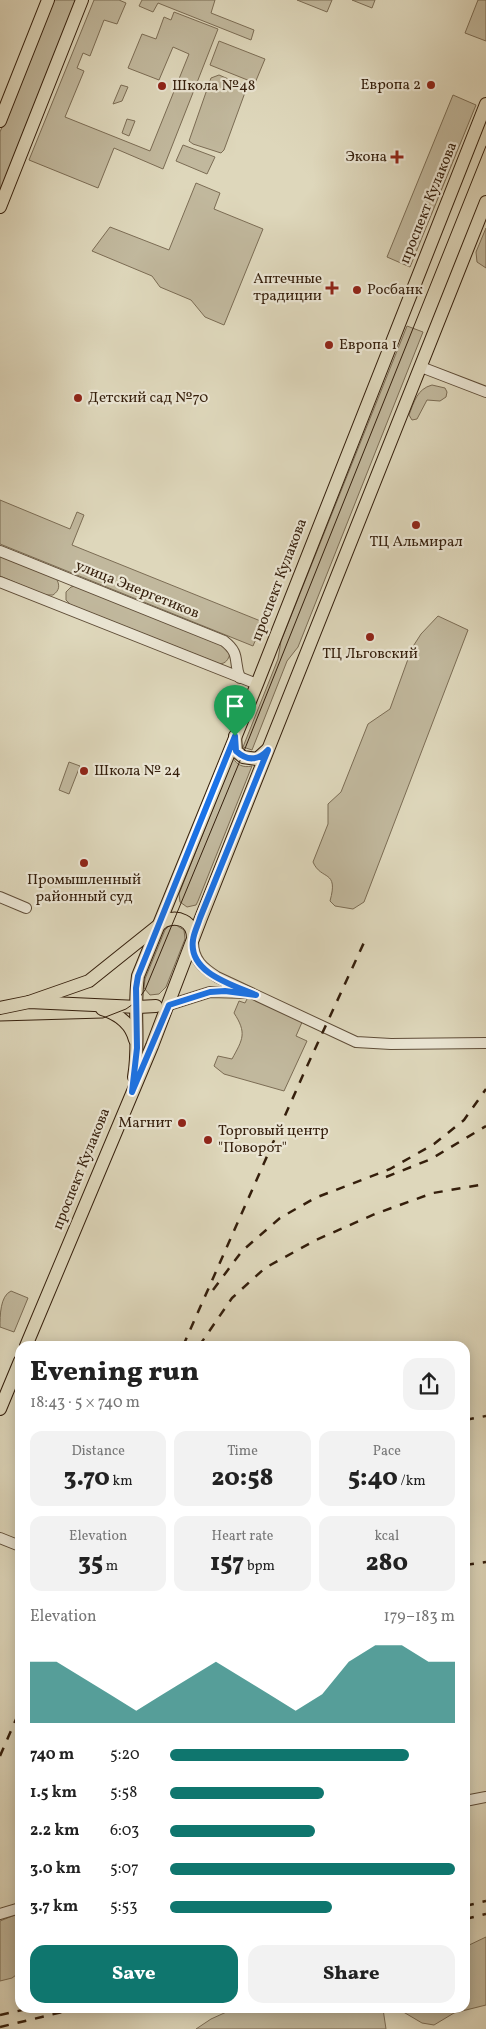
<!DOCTYPE html>
<html lang="en">
<head>
<meta charset="utf-8">
<style>
	:root { --surface:#fff; --page:#f2f2f2; --text:#222; --muted:#767676; --accent:#0f766e }
	body { margin:0; font-family:Vollkorn,serif; background:var(--page); color:var(--text); height:100vh; display:flex; flex-direction:column; font-size:19px; white-space:nowrap }
	* { box-sizing:border-box; margin:0 }
	p { font-size:16px; color:var(--muted) }
	.icon { flex:none; width:28px; height:28px; fill:none; stroke:currentColor; stroke-width:2; stroke-linecap:round; stroke-linejoin:round }
	.map { position:relative; flex:1; overflow:hidden }
	.panel { position:absolute; left:15px; top:1341px; width:455px; height:672px; display:flex; flex-direction:column; background:var(--surface); border-radius:15px; box-shadow:0 2px 12px #0003 }
	.panel>* { flex:none }
	.pin { position:absolute; display:grid; place-items:center; width:42px; height:42px; color:#fff; margin:-51px -21px; border-radius:50% 50% 50% 0; rotate:-45deg; box-shadow:0 0 5px #0007 }
	.pin .icon { rotate:45deg }
	.round { display:grid; place-items:center; flex:none; width:52px; height:52px; border-radius:15px; background:var(--page) }
	.headline { display:flex; align-items:center; justify-content:space-between; height:85px; padding:0 15px }
	h1 { font-size:28px; font-weight:800; line-height:38px }
	.stats { display:grid; grid-template-columns:repeat(3,1fr); gap:8px; height:85px; padding:5px 15px }
	.stats div { display:grid; align-content:center; border-radius:12px; background:var(--page); text-align:center }
	.stats b { font-size:25px; font-weight:800 }
	.stats small { font-size:14px; font-weight:400 }
	.stats p { font-size:14px }
	.chart { height:140px; padding:10px 15px }
	.chart p { display:flex; justify-content:space-between }
	.chart svg { width:100%; height:90px; margin-top:5px; fill:var(--accent); opacity:.7 }
	.primary-button { display:flex; gap:10px; margin-top:auto; padding:10px 15px }
	.primary-button a { flex:1; height:58px; border-radius:15px; background:var(--accent); color:#fff; font-size:20px; font-weight:800; line-height:58px; text-align:center }
	.primary-button a+a { background:var(--page); color:var(--text) }
	ul { padding:0 15px; list-style:none; font-size:16px }
	li { display:grid; grid-template-columns:80px 60px 1fr; align-items:center; height:38px }
	li i { height:12px; border-radius:6px; background:var(--accent) }
	.map>svg:first-child { display:block }
</style>
</head>
<body>
<div class="map">
<svg width="486" height="2029" viewBox="0 0 486 2029">
	<rect width="100%" height="100%" fill="#ded7bb"/>
	<filter id="stains"><feTurbulence type="fractalNoise" baseFrequency=".004" numOctaves="4"/><feColorMatrix values="0 0 0 0 .2 0 0 0 0 .09 0 0 0 0 .02 0 0 0 .5 -.17"/></filter>
	<radialGradient id="worn" r=".72"><stop offset=".6" stop-color="#630" stop-opacity="0"/><stop offset="1" stop-color="#630" stop-opacity=".3"/></radialGradient>
	<g fill="#c1b89d" stroke="#7b6c54">
		<polygon points="53,0 76,0 0,192 0,132"/>
		<polygon points="94,0 119,0 126,3 117,24 104,20 90,56 83,53 77,68 84,71 65,117 150,151 189,54 173,47 159,80 128,68 142,34 156,39 164,17 171,20 174,12 218,29 163,169 114,148 98,188 29,160"/>
		<polygon points="142,0 215,0 211,13 254,30 251,40 158,3 153,12 139,6"/>
		<polygon points="297,0 332,0 327,12"/>
		<polygon points="352,0 375,0 372,8"/>
		<polygon points="478,0 486,0 486,41 465,33"/>
		<polygon points="219,41 265,59 255,83 210,65"/>
		<polygon points="219,75 247,87 224,150 221,153 193,144 189,141 211,78"/>
		<polygon points="121,85 128,87 122,101 113,104"/>
		<polygon points="453,95 476,105 410,267 387,257"/>
		<polygon points="127,119 135,121 129,136 122,133"/>
		<polygon points="183,145 215,157 207,174 176,161"/>
		<polygon points="196,183 220,193 214,209 263,229 224,325 205,317 191,300 160,287 152,276 92,251 110,227 169,250"/>
		<polygon points="486,228 486,268 477,262 476,252"/>
		<polygon points="407,326 423,332 298,647 287,661 252,750 243,747 278,659 281,641"/>
		<path d="M432,385L445,388L447,392L446,397L440,401L427,400L417,419L412,420L409,415C414,402 417,389 432,385Z"/>
		<polygon points="0,500 70,529 77,512 84,515 72,545 263,622 253,646 0,544"/>
		<path d="M0,555L56,578C60,585 60,590 53,595H45L0,576Z"/>
		<path d="M75,586L223,645L230,654C228,660 226,663 220,664L71,605L66,600V592L71,587Z"/>
		<path d="M438,616L468,630L364,902L353,909L335,906L330,901C339,869 321,881 313,862L328,824V804L341,792L368,724L390,709L412,648L421,634Z"/>
		<path d="M233,758C237,765 243,768 252,766L198,901L196,905L187,907L180,902L179,894Z"/>
		<polygon points="69,762 80,766 69,794 59,790"/>
		<polygon points="174,924 184,930 185,939 166,987 159,994 150,995 144,988 145,979 165,930 169,926"/>
		<path d="M248,997L255,998L303,1020L296,1036L307,1041L284,1091L224,1074L214,1066L218,1056L232,1059C243,1039 247,1033 234,1013L239,1001L245,1003Z"/>
		<path d="M11,1291L28,1298L14,1332L0,1327C0,1316 0,1296 11,1291Z"/>
		<polygon points="20,1913 20,1972 12,1978 0,1981 0,1921"/>
		<polygon points="486,1937 486,2005 454,2013 434,2025 422,2023 400,2010 465,2009 465,1947"/>
		<polygon points="233,2009 383,2009 386,2029 196,2029 211,2019"/>
	</g>
	<g fill="none" stroke-linecap="round" stroke-linejoin="round">
		<g stroke="#5f4d38" stroke-width="12">
			<g id="minor">
				<polyline points="421,367 486,392"/>
				<path d="M0,551L224,641C241,654 233,661 240,678"/>
				<polyline points="0,582 257,684"/>
				<polyline points="0,897 26,908"/>
				<path d="M193,942C193,960 203,968 217,977L356,1042L391,1044L486,1043"/>
				<polyline points="169,1005 210,992 246,993"/>
				<polyline points="0,1538 20,1546"/>
				<polyline points="465,1801 486,1797"/>
				<polyline points="0,1914 20,1908"/>
			</g>
		</g>
		<g stroke="#351f0c" stroke-width="14">
			<g id="major">
				<polyline points="0,121 48,0"/>
				<polyline points="0,207 82,0"/>
				<polyline points="235,736 236,751 243,757 257,759 267,750"/>
				<path d="M29,1002L89,981L164,921C178,915 193,921 193,938"/>
				<polyline points="0,1008 29,1002 138,1007 156,1006"/>
				<path d="M102,1009C118,1014 131,1023 135,1040"/>
				<path d="M134,1077C140,1043 133,1010 138,976L257,684L486,104"/>
				<polyline points="26,1346 152,1046 201,918 486,202"/>
				<polyline points="0,1409 20,1361"/>
			</g>
		</g>
		<use href="#minor" stroke="#eae5d3" stroke-width="10"/>
		<use href="#major" stroke="#ded7bb" stroke-width="12"/>
		<polyline stroke="#351f0c" stroke-width="1" points="0,1021 103,1018 126,1009 136,1002 145,990 242,756 486,146"/>
		<g stroke="#351f0c" stroke-width="2.5" stroke-dasharray="9 9" stroke-linecap="butt">
			<polyline points="386,1177 431,1159 486,1126"/>
			<polyline points="213,1290 242,1251 280,1218 315,1198 390,1169 434,1144 464,1120 486,1089"/>
			<polyline points="183,1346 303,1075 367,936"/>
			<polyline points="199,1346 232,1298 265,1268 316,1240 375,1214 433,1193 486,1184"/>
			<polyline points="465,1420 486,1416"/>
			<polyline points="465,1565 486,1562"/>
			<polyline points="0,1756 20,1710"/>
			<polyline points="465,1906 486,1901"/>
			<polyline points="465,1919 486,1914"/>
			<polyline points="0,2015 27,2009"/>
			<polyline points="0,2027 75,2009"/>
		</g>
	</g>
	<g fill="none" stroke-linecap="round" stroke-linejoin="round">
		<g stroke="#fff" stroke-width="10">
			<path id="route" d="M235,736L236,751C247,761 258,761 268,750L200,918C198,925 194,932 193,940C188,973 233,985 256,995L225,991L210,992L169,1005L132,1092L137,1048L136,988L138,976Z"/>
		</g>
		<use href="#route" stroke="#1a73e8" stroke-width="6"/>
	</g>
	<g fill="#8f2418" stroke="#eae5d3" stroke-width="2">
		<circle cx="431" cy="85" r="5"/>
		<circle cx="162" cy="86" r="5"/>
		<path d="M394.5 149.5h5v5h5v5h-5v5h-5v-5h-5v-5h5z"/>
		<path d="M329.5 280.5h5v5h5v5h-5v5h-5v-5h-5v-5h5z"/>
		<circle cx="357" cy="290" r="5"/>
		<circle cx="329" cy="345" r="5"/>
		<circle cx="78" cy="398" r="5"/>
		<circle cx="416" cy="525" r="5"/>
		<circle cx="370" cy="637" r="5"/>
		<circle cx="84" cy="771" r="5"/>
		<circle cx="84" cy="863" r="5"/>
		<circle cx="182" cy="1123" r="5"/>
		<circle cx="208" cy="1140" r="5"/>
	</g>
	<g text-anchor="middle" dominant-baseline="central" stroke-width="4.5" stroke-linejoin="round" paint-order="stroke">
		<g font-size="15" fill="#351f0c" stroke="#eae5d3" text-anchor="start">
			<text x="421" y="85" text-anchor="end">Европа 2</text>
			<text x="172" y="86">Школа №48</text>
			<text x="387" y="157" text-anchor="end">Экона</text>
			<text x="322" y="279" text-anchor="end">Аптечные<tspan x="322" dy="17">традиции</tspan></text>
			<text x="367" y="290">Росбанк</text>
			<text x="339" y="345">Европа 1</text>
			<text x="88" y="398">Детский сад №70</text>
			<text x="416" y="542" text-anchor="middle">ТЦ Альмирал</text>
			<text x="370" y="654" text-anchor="middle">ТЦ Льговский</text>
			<text x="94" y="771">Школа № 24</text>
			<text x="84" y="880" text-anchor="middle">Промышленный<tspan x="84" dy="17">районный суд</tspan></text>
			<text x="172" y="1123" text-anchor="end">Магнит</text>
			<text x="218" y="1131">Торговый центр<tspan x="218" dy="17">"Поворот"</tspan></text>
		</g>
		<g font-size="15" fill="#351f0c" stroke="#eae5d3">
			<text transform="translate(429 203) rotate(-68)">проспект Кулакова</text>
			<text transform="translate(280 580) rotate(-69)">проспект Кулакова</text>
			<text transform="translate(137 590) rotate(22)">улица Энергетиков</text>
			<text transform="translate(82 1169) rotate(-68)">проспект Кулакова</text>
		</g>
	</g>
	<rect width="100%" height="100%" filter="url(#stains)"/>
	<rect width="100%" height="100%" fill="url(#worn)"/>
</svg>
<div class="pin" style="left:235px;top:736px;background:#1e9e55"><svg class="icon" aria-label="arrive" viewBox="0 0 24 24"><path d="M6 21V4h12l-3 4 3 4H6"/></svg></div>
<section class="panel">
<div class="headline"><div><h1>Evening run</h1><p>18:43 · 5 × 740 m</p></div><a class="round"><svg class="icon" aria-label="share" viewBox="0 0 24 24"><path d="M12 15V3M7 8l5-5 5 5M5 13v7h14v-7"/></svg></a></div>
<div class="stats">
<div><p>Distance</p><b>3.70<small> km</small></b></div>
<div><p>Time</p><b>20:58</b></div>
<div><p>Pace</p><b>5:40<small> /km</small></b></div>
</div>
<div class="stats">
<div><p>Elevation</p><b>35<small> m</small></b></div>
<div><p>Heart rate</p><b>157<small> bpm</small></b></div>
<div><p>kcal</p><b>280</b></div>
</div>
<div class="chart"><p><span>Elevation</span>179–183 m</p>
<svg viewBox="0 0 160 44" preserveAspectRatio="none"><path d="M0 44V14L10 14L20 22L30 30L40 38L50 30L60 22L70 14L80 22L90 30L100 38L110 30L120 14L130 6L140 6L150 14L160 14V44z"/></svg>
</div>
<ul>
<li><b>740 m</b>5:20<i style="width:84%"></i></li>
<li><b>1.5 km</b>5:58<i style="width:54%"></i></li>
<li><b>2.2 km</b>6:03<i style="width:51%"></i></li>
<li><b>3.0 km</b>5:07<i style="width:100%"></i></li>
<li><b>3.7 km</b>5:53<i style="width:57%"></i></li>
</ul>
<div class="primary-button"><a>Save</a><a>Share</a></div>
</section>
</div>
</body>
</html>
